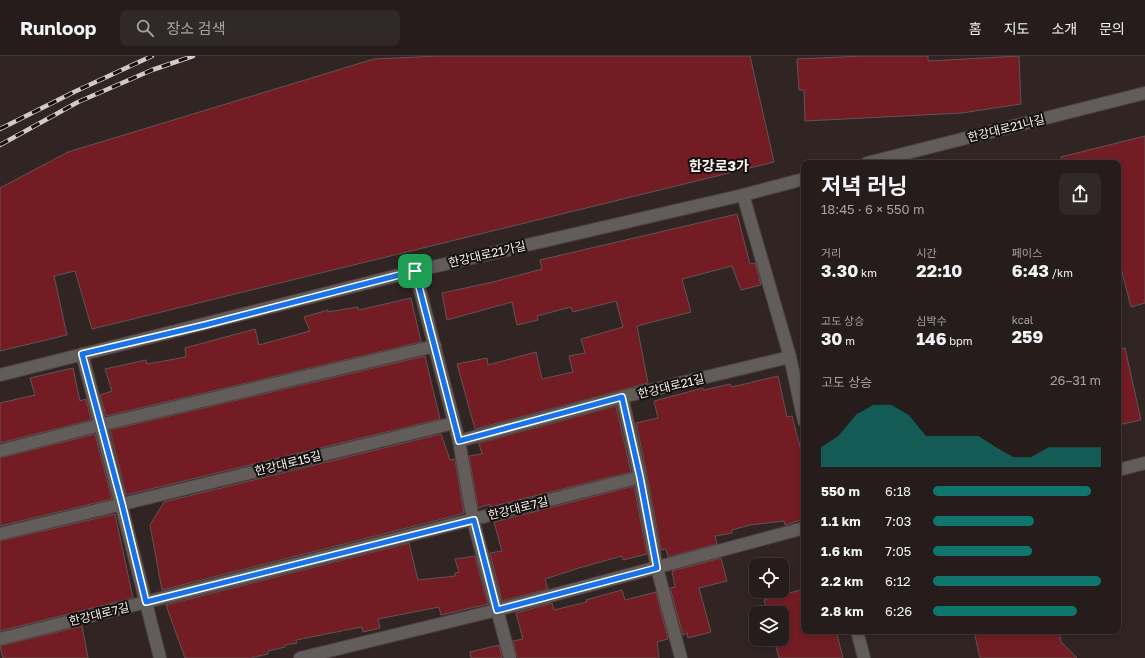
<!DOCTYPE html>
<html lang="ko">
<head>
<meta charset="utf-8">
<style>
	:root { --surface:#251c1b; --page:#312928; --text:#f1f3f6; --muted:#a3a1a3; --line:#423a3a; --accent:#0f766e }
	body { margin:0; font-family:"Golos Text","Noto Sans KR",sans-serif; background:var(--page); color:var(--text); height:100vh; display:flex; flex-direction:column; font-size:15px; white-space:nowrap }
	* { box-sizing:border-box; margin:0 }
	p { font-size:13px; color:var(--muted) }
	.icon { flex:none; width:22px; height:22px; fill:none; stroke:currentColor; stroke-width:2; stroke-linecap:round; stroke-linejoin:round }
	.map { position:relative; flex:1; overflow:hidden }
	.sheet { position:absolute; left:801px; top:104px; width:320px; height:474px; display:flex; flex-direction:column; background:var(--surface); border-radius:8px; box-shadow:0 2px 6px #0003,0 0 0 1px var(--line) }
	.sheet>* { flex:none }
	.controls { position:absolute; left:749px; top:502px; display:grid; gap:8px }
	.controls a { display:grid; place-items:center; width:40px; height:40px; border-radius:8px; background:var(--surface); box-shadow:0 2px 6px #0003,0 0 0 1px var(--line); font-size:20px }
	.pin { position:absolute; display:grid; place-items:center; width:34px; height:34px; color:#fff; margin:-17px; border-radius:8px; box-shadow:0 2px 6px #0006 }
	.round { display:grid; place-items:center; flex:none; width:42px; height:42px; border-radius:8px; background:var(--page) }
	.overview { display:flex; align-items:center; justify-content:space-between; height:68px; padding:0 20px }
	h1 { font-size:22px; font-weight:700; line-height:30px }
	.metrics { display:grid; grid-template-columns:repeat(3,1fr); gap:6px; height:68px; padding:4px 20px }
	.metrics div { display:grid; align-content:center }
	.metrics b { font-size:17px; font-weight:700 }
	.metrics small { font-size:11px; font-weight:400 }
	.metrics p { font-size:11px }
	.chart { height:112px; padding:8px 20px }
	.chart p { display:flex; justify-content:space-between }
	.chart svg { width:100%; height:72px; margin-top:4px; fill:var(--accent); opacity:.7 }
	ul { padding:0 20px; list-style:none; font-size:13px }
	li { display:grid; grid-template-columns:64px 48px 1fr; align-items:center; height:30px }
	li i { height:10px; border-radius:5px; background:var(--accent) }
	header { display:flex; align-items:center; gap:24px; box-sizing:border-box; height:56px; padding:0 20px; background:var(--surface); border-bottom:1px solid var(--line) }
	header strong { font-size:19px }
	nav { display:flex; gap:22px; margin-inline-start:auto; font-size:14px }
	.search { width:280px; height:36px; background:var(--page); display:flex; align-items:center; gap:10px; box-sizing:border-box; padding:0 14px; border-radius:8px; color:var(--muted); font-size:15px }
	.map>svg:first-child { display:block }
</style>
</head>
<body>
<header>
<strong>Runloop</strong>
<div class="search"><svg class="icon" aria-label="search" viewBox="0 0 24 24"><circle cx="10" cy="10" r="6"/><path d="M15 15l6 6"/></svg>장소 검색</div>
<nav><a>홈</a><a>지도</a><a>소개</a><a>문의</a></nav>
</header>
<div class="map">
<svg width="1145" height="602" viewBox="0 0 1145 602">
	<rect width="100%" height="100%" fill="#312524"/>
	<g fill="#731c24" stroke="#625453">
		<polygon points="438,0 750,0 774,106 92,273 75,215 54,220 67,279 0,295 0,132 68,96 374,3"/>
		<polygon points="863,0 928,0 928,5 1019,0 1021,48 962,57 805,65 804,34 799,34 797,3"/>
		<polygon points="1145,80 1145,247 1131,251 1118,200 1118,107 1062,107 1061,101"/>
		<polygon points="737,158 750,208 755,207 761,229 741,234 732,210 682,223 691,256 637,270 648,327 475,373 457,308 487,302 488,309 536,296 542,323 573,316 569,300 585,297 581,283 623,271 616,245 573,256 571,251 537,260 538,264 517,269 512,246 447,264 442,237 493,226 542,213 540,204"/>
		<polygon points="411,242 421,286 106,360 100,339 112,335 105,313 146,304 147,308 186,301 185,292 255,273 259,289 310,275 304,261 328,254 328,256 358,251 359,254"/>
		<polygon points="1125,292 1141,364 1118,369 1118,293"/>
		<polygon points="425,300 440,363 126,439 110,374"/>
		<polygon points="73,312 80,345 86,343 91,364 0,387 0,347 35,339 30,322"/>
		<polygon points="778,320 787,361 792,360 804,406 804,463 785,469 784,465 750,469 732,474 732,477 715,480 717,488 668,501 666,493 661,494 647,419 636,367 658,362 654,345 703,332 704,334 730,328 732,331"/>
		<polygon points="616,350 631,416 490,451 490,448 478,452 469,400 482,398 479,387"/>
		<polygon points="95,378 112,443 0,470 0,402"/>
		<polygon points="441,378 450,404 455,403 464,457 450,461 162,534 150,469 164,446"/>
		<polygon points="634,430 647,498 623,504 622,500 579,512 545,523 548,533 502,545 490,497 502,495 494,466"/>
		<polygon points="115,458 133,542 0,575 0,485"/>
		<polygon points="409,487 418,524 455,520 455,517 459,516 455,503 475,500 488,548 441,559 439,551 378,563 380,572 363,576 362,571 346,574 296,584 297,587 285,589 285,591 268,595 268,598 250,602 185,602 166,549"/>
		<polygon points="721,502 727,525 699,532 711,576 688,582 687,577 683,579 670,532 675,531 672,515"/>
		<polygon points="804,533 804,575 836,575 843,602 779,602 774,583 782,583 782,557 768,557 764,544"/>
		<polygon points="622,534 625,544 656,536 668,583 657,586 659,602 517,602 513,585 523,583 516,557 552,547 554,554 587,546 586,544"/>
		<polygon points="82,570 88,602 3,602 0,590"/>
		<polygon points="974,575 1059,575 1061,586 1077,602 980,602"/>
		<polygon points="499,589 502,602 471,602 470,596"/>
	</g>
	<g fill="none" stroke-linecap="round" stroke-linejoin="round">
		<g stroke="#4d4241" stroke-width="14">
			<g id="street">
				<polyline points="867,107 1145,37"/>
				<polyline points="743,139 790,301 804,365"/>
				<polyline points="415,215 459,385 473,464 510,602"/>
				<polyline points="82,298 121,448 160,602"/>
				<polyline points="0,319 415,215 743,139 804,123"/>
				<polyline points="622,341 640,421 657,512 681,602"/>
				<polyline points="459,385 622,341 790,301"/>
				<polyline points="0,395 100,369 435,290"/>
				<polyline points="1118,414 1145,407"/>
				<polyline points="0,478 454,367"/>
				<polyline points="857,575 864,602"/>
				<polyline points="0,583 640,421"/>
				<polyline points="300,602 497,554 804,472"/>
			</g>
		</g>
		<use href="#street" stroke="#625c5b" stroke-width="12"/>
		<g stroke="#d2c9c8" stroke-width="4.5">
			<g id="rail">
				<polyline points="0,73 74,36 152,0"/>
				<polyline points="0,89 78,46 152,14 193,0"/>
			</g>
		</g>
		<use href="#rail" stroke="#150f0f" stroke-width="3" stroke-dasharray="9" stroke-linecap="butt"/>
	</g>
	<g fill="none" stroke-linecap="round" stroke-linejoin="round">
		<g stroke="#fff" stroke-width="8">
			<polygon id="route" points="415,215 459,385 622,341 640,421 657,512 497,554 474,464 146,546 122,448 82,298 205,269"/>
		</g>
		<use href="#route" stroke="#1a73e8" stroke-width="5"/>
	</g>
	<g text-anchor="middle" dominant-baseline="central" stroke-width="4" stroke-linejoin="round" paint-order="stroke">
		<g font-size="12" fill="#faf2f1" stroke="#150f0f">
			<text transform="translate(1006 72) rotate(-14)">한강대로21나길</text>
			<text transform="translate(487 198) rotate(-13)">한강대로21가길</text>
			<text transform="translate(671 330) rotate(-14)">한강대로21길</text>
			<text transform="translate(288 407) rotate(-14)">한강대로15길</text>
			<text transform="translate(518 452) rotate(-14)">한강대로7길</text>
			<text transform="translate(99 558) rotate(-14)">한강대로7길</text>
		</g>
		<g font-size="14" font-weight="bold" fill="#faf2f1" stroke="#150f0f">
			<text x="719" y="109">한강로3가</text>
		</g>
	</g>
</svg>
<div class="controls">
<a><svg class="icon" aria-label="locate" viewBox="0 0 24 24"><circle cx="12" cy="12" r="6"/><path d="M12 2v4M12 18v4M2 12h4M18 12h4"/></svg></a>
<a><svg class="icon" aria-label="layers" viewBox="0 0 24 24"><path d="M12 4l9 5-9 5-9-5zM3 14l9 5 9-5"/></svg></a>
</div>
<div class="pin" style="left:415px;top:215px;background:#1e9e55"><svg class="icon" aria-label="arrive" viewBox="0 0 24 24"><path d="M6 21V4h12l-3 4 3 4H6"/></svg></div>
<section class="sheet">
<div class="overview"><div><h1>저녁 러닝</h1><p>18:45 · 6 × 550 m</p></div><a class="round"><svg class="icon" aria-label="share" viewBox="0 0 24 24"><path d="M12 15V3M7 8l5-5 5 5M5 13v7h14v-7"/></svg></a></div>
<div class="metrics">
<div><p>거리</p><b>3.30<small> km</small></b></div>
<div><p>시간</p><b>22:10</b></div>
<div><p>페이스</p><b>6:43<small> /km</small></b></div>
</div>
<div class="metrics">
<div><p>고도 상승</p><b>30<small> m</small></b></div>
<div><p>심박수</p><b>146<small> bpm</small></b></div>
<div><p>kcal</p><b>259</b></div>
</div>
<div class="chart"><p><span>고도 상승</span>26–31 m</p>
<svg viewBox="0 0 160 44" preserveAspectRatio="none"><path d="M0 44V32L10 25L20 12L30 6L40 6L50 12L60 25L70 25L80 25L90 25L100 32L110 38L120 38L130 32L140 32L150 32L160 32V44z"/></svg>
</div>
<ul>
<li><b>550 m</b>6:18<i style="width:94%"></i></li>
<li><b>1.1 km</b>7:03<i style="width:60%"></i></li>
<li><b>1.6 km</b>7:05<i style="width:59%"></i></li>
<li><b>2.2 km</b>6:12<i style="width:100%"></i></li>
<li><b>2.8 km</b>6:26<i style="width:86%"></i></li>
</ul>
</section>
</div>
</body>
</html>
